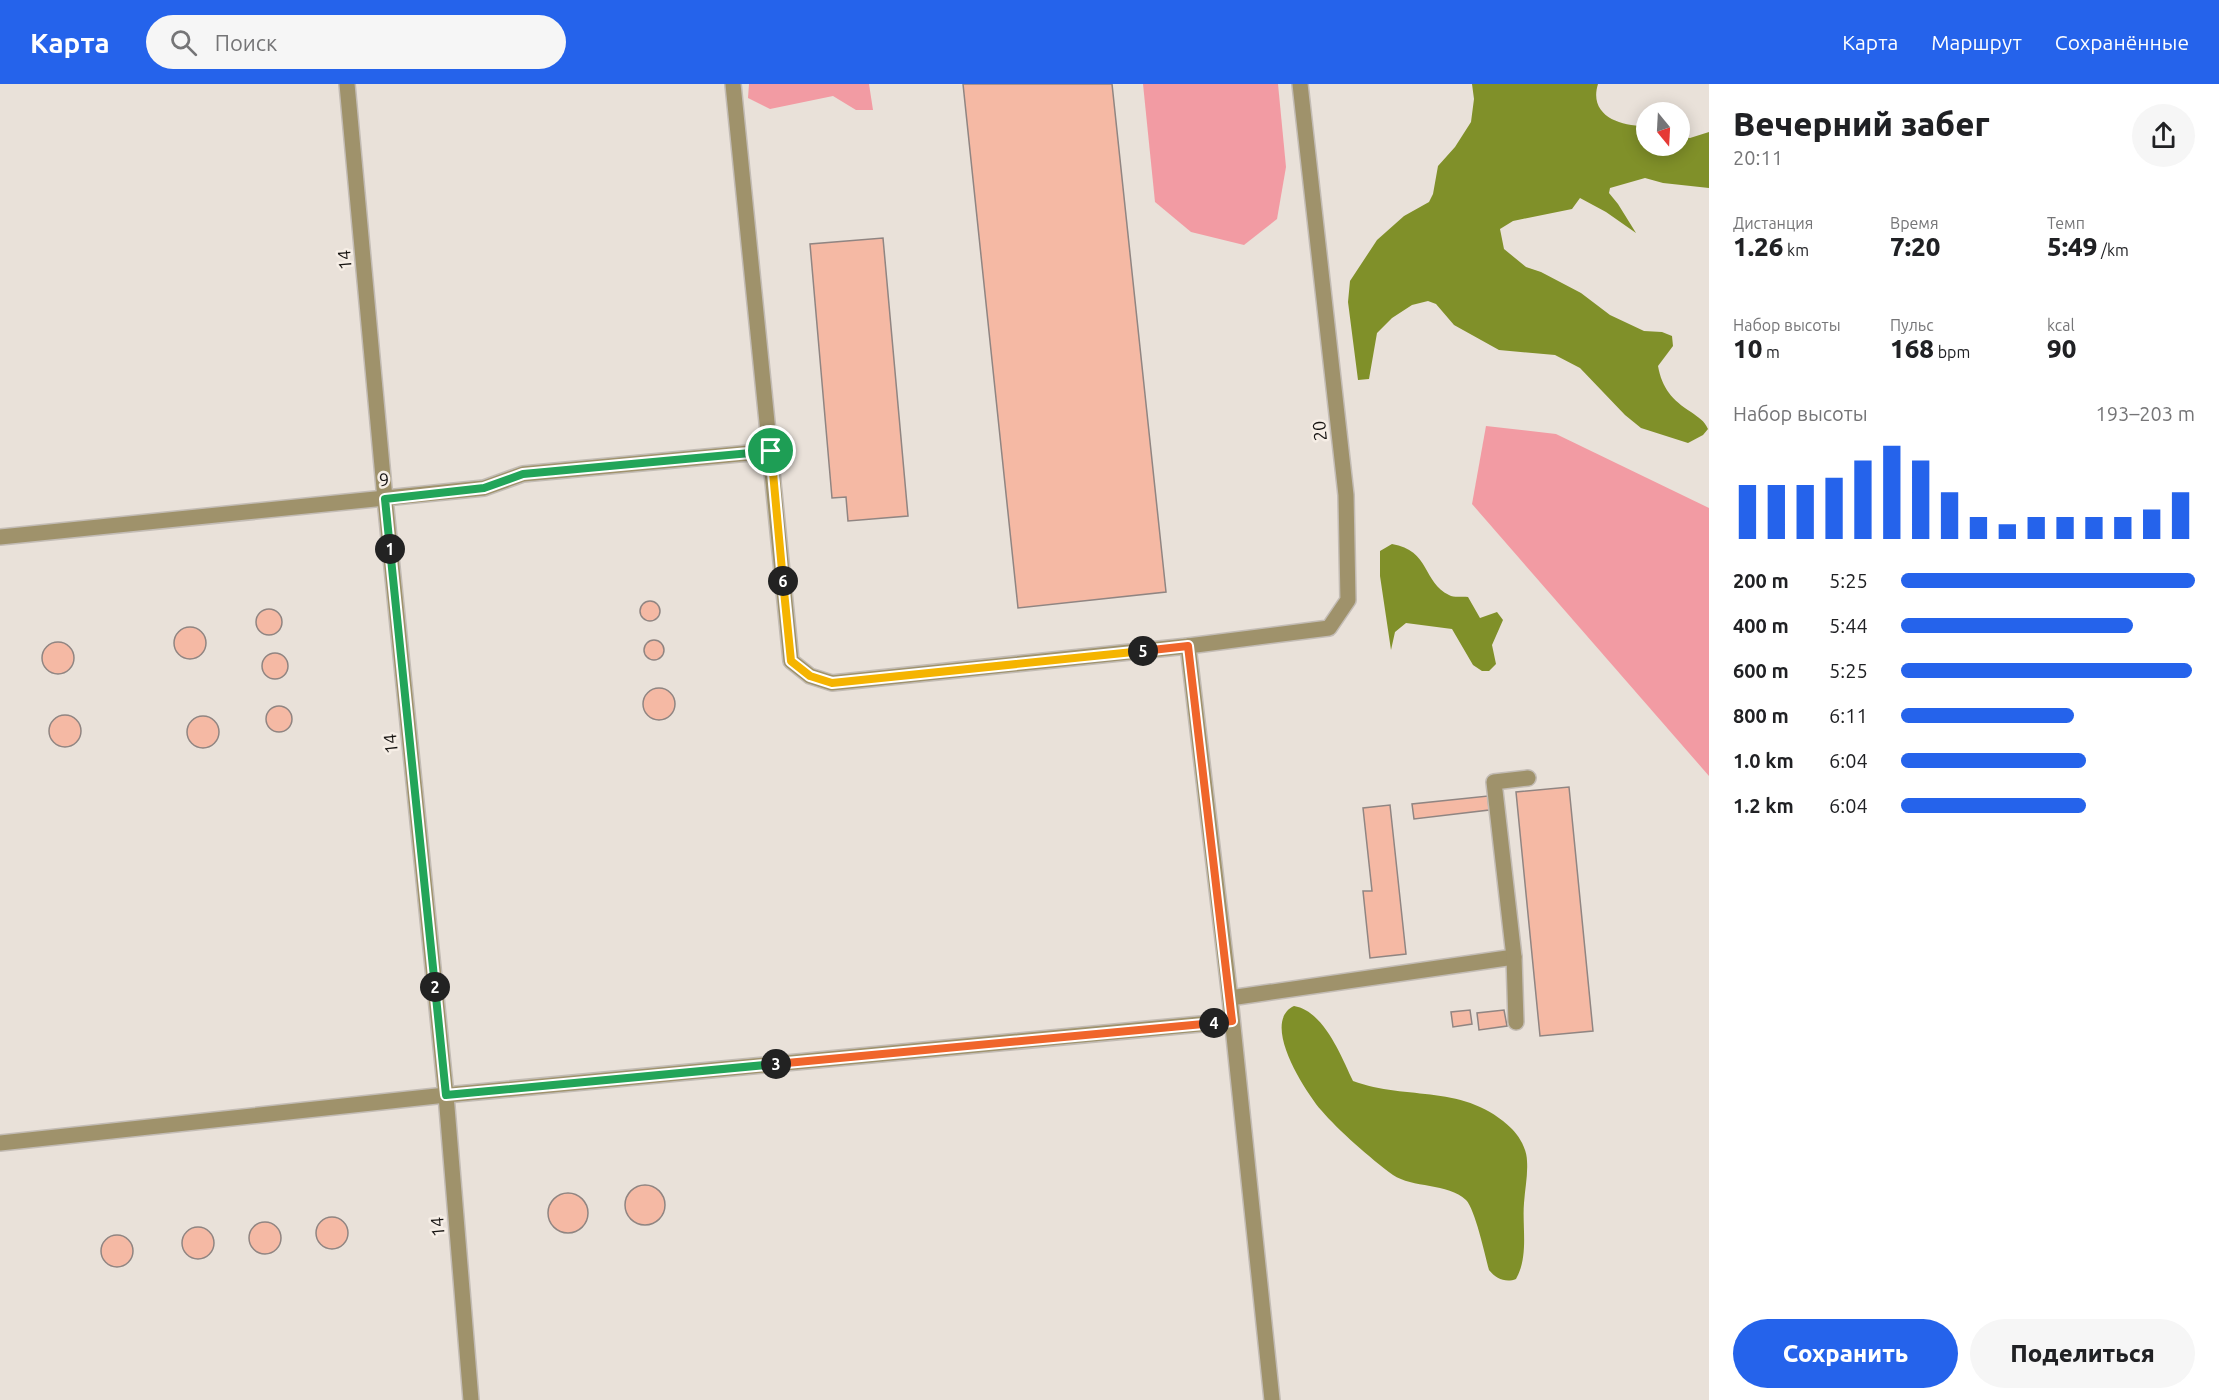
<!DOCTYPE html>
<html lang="ru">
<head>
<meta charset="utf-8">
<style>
	:root { --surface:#fff; --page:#f6f6f6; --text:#202124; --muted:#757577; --accent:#2563eb }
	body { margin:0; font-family:Ubuntu,sans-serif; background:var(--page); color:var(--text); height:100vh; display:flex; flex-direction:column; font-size:22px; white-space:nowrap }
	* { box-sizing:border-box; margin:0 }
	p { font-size:20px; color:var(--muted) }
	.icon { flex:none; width:33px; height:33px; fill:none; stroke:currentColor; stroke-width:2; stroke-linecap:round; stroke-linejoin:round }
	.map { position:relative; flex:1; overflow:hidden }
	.side { display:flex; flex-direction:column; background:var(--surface); width:510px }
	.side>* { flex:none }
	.needle { width:39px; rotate:162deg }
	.controls { position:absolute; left:1636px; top:18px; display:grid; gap:12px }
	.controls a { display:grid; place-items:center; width:54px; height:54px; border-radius:50%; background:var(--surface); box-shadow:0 3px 15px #0003; font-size:30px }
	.pin { position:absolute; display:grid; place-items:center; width:51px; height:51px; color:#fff; margin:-26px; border:3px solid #fff; border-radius:50%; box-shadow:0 2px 6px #0007 }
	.km { position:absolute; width:30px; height:30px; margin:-15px; border-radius:50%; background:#222; color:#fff; font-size:16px; line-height:30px; text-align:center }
	.round { display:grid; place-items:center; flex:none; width:63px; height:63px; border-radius:32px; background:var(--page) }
	.headline { display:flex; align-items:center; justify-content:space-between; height:102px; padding:0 24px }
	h1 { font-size:33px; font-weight:800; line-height:45px }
	.stats { display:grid; grid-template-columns:repeat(3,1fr); gap:9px; height:102px; padding:6px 24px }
	.stats div { display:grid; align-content:center }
	.stats b { font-size:26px; font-weight:800 }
	.stats small { font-size:16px; font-weight:400 }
	.stats p { font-size:16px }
	.chart { height:168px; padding:12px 24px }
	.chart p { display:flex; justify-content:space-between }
	.chart svg { width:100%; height:108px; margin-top:6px; stroke:var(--accent); stroke-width:6 }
	.action { display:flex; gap:12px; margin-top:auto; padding:12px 24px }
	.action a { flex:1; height:69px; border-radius:36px; background:var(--accent); color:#fff; font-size:24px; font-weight:800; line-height:69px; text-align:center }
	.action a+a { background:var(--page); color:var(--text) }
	ul { padding:0 24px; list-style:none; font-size:20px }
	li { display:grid; grid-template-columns:96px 72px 1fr; align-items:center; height:45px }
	li i { height:15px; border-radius:8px; background:var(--accent) }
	header { display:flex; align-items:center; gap:36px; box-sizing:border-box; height:84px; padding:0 30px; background:var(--accent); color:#fff }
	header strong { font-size:28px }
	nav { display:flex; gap:33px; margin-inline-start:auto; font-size:21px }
	.search { width:420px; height:54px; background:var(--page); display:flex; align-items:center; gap:15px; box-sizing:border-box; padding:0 21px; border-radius:33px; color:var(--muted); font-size:22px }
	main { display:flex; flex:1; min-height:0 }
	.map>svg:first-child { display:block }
</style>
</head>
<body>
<header>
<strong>Карта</strong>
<div class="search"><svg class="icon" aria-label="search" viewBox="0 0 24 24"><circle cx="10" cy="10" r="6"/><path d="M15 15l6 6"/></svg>Поиск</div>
<nav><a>Карта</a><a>Маршрут</a><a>Сохранённые</a></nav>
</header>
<main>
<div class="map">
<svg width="1709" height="1316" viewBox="0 0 1709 1316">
	<rect width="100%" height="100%" fill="#e9e1d9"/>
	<g fill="#f29ba3">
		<polygon points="749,0 869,0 873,26 856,26 833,12 770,25 748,14"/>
		<polygon points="1143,0 1278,0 1286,83 1277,135 1244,161 1191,148 1155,118"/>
		<polygon points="1486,342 1556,350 1709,424 1709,692 1472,420"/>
	</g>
	<g fill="#809029">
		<path d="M1472,0H1598C1588,32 1621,43 1647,42V62H1680V53L1690,54L1709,48V104L1663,99L1645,94L1610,104L1609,109L1618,120L1636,149L1606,128L1580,114L1572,125L1513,137L1500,145L1504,165L1526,183L1541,188L1581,209L1610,231L1644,247L1662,248L1672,252L1673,262L1658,282C1662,304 1672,316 1691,328C1699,334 1704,336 1708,345L1703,351L1688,359L1641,344L1625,331L1580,284L1555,271L1499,266L1454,241L1436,220L1428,217L1412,221L1392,234L1377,249L1369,295L1358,296L1348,218L1350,197L1377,156L1404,132L1429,118L1433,110L1438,82L1455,63L1471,38L1474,15Z"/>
		<path d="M1392,460C1430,466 1423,499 1449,511C1454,514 1462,512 1468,513L1480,534L1497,528L1503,536L1492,561L1496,580L1489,587H1482L1473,581L1452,545L1406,539L1395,548L1391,566L1380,492V467Z"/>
		<path d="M1294,922C1324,927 1341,972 1353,997C1407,1017 1466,999 1512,1045C1520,1053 1527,1066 1527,1077C1528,1091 1525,1105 1524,1119C1522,1143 1529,1172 1516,1195C1506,1199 1496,1195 1489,1186C1485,1171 1475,1125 1466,1116C1448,1099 1412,1104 1393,1091C1370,1074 1339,1047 1321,1026C1305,1007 1260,938 1294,922Z"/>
	</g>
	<g fill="#f5b9a4" stroke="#908582" stroke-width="1.5">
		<polygon points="963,0 1112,0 1166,508 1018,524"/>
		<polygon points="883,154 908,432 848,437 846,413 832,414 810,160"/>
		<circle cx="650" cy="527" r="10"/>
		<circle cx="269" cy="538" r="13"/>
		<circle cx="190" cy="559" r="16"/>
		<circle cx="654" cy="566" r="10"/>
		<circle cx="58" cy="574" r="16"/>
		<circle cx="275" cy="582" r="13"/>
		<circle cx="659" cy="620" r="16"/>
		<circle cx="279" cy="635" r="13"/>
		<circle cx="65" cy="647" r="16"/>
		<circle cx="203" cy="648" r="16"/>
		<polygon points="1569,703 1593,947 1540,952 1516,708"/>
		<polygon points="1488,712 1489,726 1414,735 1412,720"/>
		<polygon points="1390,721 1406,870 1370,874 1363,807 1372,807 1363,724"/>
		<polygon points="1470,926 1472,940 1453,943 1451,928"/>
		<polygon points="1504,926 1507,942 1479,946 1477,929"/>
		<circle cx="645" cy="1121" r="20"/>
		<circle cx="568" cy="1129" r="20"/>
		<circle cx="332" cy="1149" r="16"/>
		<circle cx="265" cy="1154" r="16"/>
		<circle cx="198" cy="1159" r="16"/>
		<circle cx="117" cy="1167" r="16"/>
	</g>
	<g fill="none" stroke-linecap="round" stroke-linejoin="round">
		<g stroke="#c3bcb5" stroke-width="18">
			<g id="minor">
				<polyline points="347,0 385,415 446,1011 471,1316"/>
				<polyline points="733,0 791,577 810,592 832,599 1188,562 1329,544 1348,516 1346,411 1300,0"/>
				<polyline points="0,453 484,404 523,390 771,367"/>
				<polyline points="1188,562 1230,914 1272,1316"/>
				<polyline points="1230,914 1514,873"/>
				<polyline points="1516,938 1514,873 1494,698 1528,694"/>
				<polyline points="0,1059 446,1011 1232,937"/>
			</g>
		</g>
		<use href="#minor" stroke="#9f926b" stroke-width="15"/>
	</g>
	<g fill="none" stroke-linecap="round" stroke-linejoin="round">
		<g stroke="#fff" stroke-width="12">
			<polyline id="split-1" points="390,465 385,415 484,404 523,390 771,367"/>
		</g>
		<g stroke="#fff" stroke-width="12">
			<polyline id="split-2" points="390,465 435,903"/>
		</g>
		<g stroke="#fff" stroke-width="12">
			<polyline id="split-3" points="435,903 446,1011 776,980"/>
		</g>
		<g stroke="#fff" stroke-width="12">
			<polyline id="split-4" points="776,980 1214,939"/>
		</g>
		<g stroke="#fff" stroke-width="12">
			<polyline id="split-5" points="1143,567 1188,562 1232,937 1214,939"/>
		</g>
		<g stroke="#fff" stroke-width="12">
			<polyline id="split-6" points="783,497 791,577 810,592 832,599 1143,567"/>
		</g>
		<g stroke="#fff" stroke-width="12">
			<polyline id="split-7" points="771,367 783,497"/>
		</g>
		<use href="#split-1" stroke="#22a559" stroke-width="8"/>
		<use href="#split-2" stroke="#22a559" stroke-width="8"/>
		<use href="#split-3" stroke="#22a559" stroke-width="8"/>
		<use href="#split-4" stroke="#f0652b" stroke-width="8"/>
		<use href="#split-5" stroke="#f0652b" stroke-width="8"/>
		<use href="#split-6" stroke="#f5b400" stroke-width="8"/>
		<use href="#split-7" stroke="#f5b400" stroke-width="8"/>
	</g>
	<g text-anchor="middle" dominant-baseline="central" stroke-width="5" stroke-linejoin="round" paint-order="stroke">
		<g font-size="18" fill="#171412" stroke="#f6eee6">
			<text transform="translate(344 176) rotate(-95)">14</text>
			<text transform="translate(1319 347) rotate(-96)">20</text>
			<text transform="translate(384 395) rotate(-6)">9</text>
			<text transform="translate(390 660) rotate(-96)">14</text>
			<text transform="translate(437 1143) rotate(-95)">14</text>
		</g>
	</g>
</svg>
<div class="controls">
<a><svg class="needle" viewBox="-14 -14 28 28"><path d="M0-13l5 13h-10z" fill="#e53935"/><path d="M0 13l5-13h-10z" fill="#757577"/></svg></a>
</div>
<div class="pin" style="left:771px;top:367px;background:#1e9e55"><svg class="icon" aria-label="arrive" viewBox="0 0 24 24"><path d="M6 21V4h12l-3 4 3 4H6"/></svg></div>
<b class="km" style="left:390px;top:465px">1</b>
<b class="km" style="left:435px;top:903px">2</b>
<b class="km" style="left:776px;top:980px">3</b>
<b class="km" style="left:1214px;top:939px">4</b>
<b class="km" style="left:1143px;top:567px">5</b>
<b class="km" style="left:783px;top:497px">6</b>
</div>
<section class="side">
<div class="headline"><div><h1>Вечерний забег</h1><p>20:11</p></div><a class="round"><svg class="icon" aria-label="share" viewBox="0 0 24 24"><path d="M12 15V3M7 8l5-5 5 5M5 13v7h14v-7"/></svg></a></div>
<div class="stats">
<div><p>Дистанция</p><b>1.26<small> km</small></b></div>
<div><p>Время</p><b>7:20</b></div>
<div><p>Темп</p><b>5:49<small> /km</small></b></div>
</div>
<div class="stats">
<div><p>Набор высоты</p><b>10<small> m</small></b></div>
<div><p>Пульс</p><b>168<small> bpm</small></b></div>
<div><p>kcal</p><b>90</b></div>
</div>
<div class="chart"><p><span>Набор высоты</span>193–203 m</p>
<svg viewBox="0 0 160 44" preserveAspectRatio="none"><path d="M5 44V22M15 44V22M25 44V22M35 44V19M45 44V12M55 44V6M65 44V12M75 44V25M85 44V35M95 44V38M105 44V35M115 44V35M125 44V35M135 44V35M145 44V32M155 44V25"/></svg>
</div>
<ul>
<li><b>200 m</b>5:25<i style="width:100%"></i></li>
<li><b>400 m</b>5:44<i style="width:79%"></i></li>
<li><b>600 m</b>5:25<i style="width:99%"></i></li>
<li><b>800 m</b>6:11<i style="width:59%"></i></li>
<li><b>1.0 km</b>6:04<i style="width:63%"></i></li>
<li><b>1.2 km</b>6:04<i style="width:63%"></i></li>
</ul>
<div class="action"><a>Сохранить</a><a>Поделиться</a></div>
</section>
</main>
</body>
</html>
